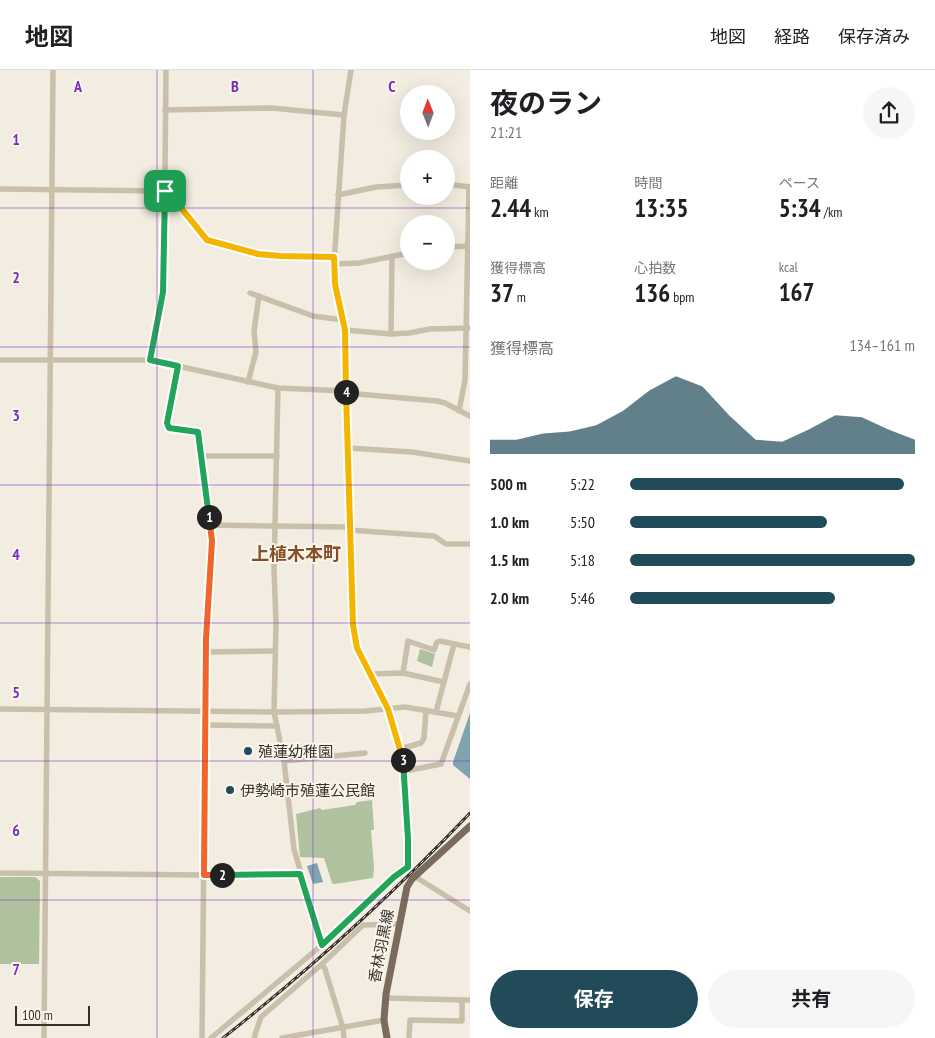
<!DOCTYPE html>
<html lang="ja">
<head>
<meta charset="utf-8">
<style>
	:root { --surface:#fff; --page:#f6f6f6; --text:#202124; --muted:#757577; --line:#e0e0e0; --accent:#214b59 }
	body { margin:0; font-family:"PT Sans Narrow","Noto Sans JP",sans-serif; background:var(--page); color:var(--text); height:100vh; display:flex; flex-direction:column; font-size:19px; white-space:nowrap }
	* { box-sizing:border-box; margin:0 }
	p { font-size:16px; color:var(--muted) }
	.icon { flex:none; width:28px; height:28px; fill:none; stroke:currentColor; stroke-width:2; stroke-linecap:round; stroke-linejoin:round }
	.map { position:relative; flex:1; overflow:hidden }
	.side { display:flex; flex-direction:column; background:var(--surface); width:465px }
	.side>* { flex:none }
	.needle { width:32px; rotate:359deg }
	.fabs { position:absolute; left:400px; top:15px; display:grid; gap:10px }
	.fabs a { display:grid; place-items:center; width:55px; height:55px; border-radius:50%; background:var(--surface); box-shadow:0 5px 20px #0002; font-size:25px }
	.scale { position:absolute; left:15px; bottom:12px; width:75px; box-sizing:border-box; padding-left:5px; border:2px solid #38312a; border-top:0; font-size:14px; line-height:18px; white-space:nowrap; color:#38312a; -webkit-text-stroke:4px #faf6ec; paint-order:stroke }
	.pin { position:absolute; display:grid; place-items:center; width:42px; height:42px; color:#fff; margin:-21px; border-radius:10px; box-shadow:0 2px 8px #0006 }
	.km { position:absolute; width:25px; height:25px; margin:-12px; border-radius:50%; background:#222; color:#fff; font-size:14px; line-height:25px; text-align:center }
	.round { display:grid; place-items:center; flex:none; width:52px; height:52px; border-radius:26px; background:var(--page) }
	.headline { display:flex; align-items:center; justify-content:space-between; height:85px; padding:0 20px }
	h1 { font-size:28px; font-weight:700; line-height:38px }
	.metrics { display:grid; grid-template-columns:repeat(3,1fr); gap:8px; height:85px; padding:5px 20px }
	.metrics div { display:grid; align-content:center }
	.metrics b { font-size:25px; font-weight:700 }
	.metrics small { font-size:14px; font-weight:400 }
	.metrics p { font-size:14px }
	.chart { height:140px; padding:10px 20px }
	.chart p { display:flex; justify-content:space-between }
	.chart svg { width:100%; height:90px; margin-top:5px; fill:var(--accent); opacity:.7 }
	.action { display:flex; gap:10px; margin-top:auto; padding:10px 20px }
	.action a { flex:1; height:58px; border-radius:30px; background:var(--accent); color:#fff; font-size:20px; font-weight:700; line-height:58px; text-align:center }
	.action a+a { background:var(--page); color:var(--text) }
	ul { padding:0 20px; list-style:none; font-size:16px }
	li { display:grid; grid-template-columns:80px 60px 1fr; align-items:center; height:38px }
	li i { height:12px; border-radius:6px; background:var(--accent) }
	header { display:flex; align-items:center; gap:30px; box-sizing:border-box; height:70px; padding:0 25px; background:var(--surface); border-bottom:1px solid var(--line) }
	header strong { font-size:24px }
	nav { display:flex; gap:28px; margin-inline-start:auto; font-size:18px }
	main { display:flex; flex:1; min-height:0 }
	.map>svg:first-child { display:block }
</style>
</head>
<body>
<header>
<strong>地図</strong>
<nav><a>地図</a><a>経路</a><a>保存済み</a></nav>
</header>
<main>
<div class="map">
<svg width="470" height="968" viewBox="0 0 470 968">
	<rect width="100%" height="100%" fill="#f2ede0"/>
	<g fill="#b0c1a0">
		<polygon points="420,579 435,584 432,597 417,591"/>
		<polygon points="372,730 374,760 371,760 374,797 373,808 334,814 332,813 324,788 300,787 296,744 320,738 322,740 355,735 357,732"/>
		<polygon points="0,807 35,807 40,811 39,894 0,894"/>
	</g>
	<g fill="#7fa4af">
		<polygon points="470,643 470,709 453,695 453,692"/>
		<polygon points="317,793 323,812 313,814 307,796"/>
	</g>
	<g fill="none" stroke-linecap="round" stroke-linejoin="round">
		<g stroke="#cabfab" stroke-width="5.5">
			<polyline points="351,0 344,45 334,194 335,214 345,260 353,555 357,578 388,639 403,692 408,769 408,797 412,809"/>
			<polyline points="165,40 272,38 344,45"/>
			<polyline points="446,114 470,117"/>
			<polyline points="0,119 165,121 169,123 207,170 258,184 280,186 334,187"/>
			<polyline points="338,125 376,117 409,115"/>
			<polyline points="446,177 470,176"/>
			<polyline points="334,194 359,193 409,183"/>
			<polyline points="250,223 313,246 343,250"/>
			<polyline points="345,260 391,264 409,263 430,259 470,258"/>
			<polyline points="391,264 392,186"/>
			<polyline points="0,290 150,290 278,318 346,321"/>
			<polyline points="150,290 163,222 164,207 166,0"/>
			<polyline points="178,296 167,353 169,358 198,362 212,471 206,569 202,968"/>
			<polyline points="248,312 256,282 254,261 259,226"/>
			<polyline points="278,318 274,499 276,554 274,642 284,691 294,779 322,875"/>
			<polyline points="346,323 437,331 445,333 470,346"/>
			<polyline points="459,341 465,310 469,117"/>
			<polyline points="348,378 412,382 470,391"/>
			<polyline points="201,386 277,386"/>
			<polyline points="210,455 349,457"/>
			<polyline points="349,460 434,466 446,474 470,474"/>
			<polyline points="206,582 275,581"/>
			<polyline points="403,603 408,571 434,580 437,572 440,571 470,577"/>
			<polyline points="370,604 403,603 444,612"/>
			<polyline points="0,639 274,642 366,641 405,637 458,646"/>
			<polyline points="436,642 454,574"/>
			<polyline points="205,655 277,656"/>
			<polyline points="400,679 421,673 424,668 426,640"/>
			<polyline points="284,691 365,683"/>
			<polyline points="405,701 441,694 470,614"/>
			<polyline points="0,803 204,805 300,804"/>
			<polyline points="414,806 470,841"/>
			<polyline points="322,894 325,899 343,958 344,968"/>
			<polyline points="386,928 462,930"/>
			<polyline points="44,968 53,0"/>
			<polyline points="211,968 322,875 395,807 408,797"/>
			<polyline points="254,968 261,947 322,894 363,855 399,854"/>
			<polyline points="282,968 384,950"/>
			<polyline points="409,968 410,950 462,951 462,930 470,930"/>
		</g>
		<polyline stroke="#7a6b5c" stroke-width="7" points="387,968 384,950 386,924 407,817 412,809 470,756"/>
		<g stroke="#38312a" stroke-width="3">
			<path id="rail" d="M223,968C309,900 395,822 470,743"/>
		</g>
		<use href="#rail" stroke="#faf6ec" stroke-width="1" stroke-dasharray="4" stroke-linecap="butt"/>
	</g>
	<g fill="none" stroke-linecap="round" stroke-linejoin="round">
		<g stroke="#fff" stroke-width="10">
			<polyline id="split-1" points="165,121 163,222 150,290 178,296 167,353 169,358 198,362 209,447"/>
		</g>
		<g stroke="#fff" stroke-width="10">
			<polyline id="split-2" points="209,447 212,471 206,569 204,805 222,805"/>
		</g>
		<g stroke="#fff" stroke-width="10">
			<polyline id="split-3" points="222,805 300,804 322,875 394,807 408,797 408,769 403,690"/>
		</g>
		<g stroke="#fff" stroke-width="10">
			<polyline id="split-4" points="346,322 353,555 357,578 388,639 403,690"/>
		</g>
		<g stroke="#fff" stroke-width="10">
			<polyline id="split-5" points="165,121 169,123 207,170 258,184 280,186 334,187 335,214 345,260 346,322"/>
		</g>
		<use href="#split-1" stroke="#22a559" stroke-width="6"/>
		<use href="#split-2" stroke="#f0652b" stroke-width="6"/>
		<use href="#split-3" stroke="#22a559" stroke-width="6"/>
		<use href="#split-4" stroke="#f5b400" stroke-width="6"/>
		<use href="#split-5" stroke="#f5b400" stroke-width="6"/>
	</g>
	<path fill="none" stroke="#7b2cbf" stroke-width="1" stroke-opacity="0.55" d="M157,0V968M313,0V968M0,138H470M0,277H470M0,415H470M0,553H470M0,691H470M0,830H470"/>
	<g fill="#214b59" stroke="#faf6ec" stroke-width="2">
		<circle cx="248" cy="681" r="5"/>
		<circle cx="230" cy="720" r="5"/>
	</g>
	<g text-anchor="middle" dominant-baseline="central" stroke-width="4" stroke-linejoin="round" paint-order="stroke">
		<g font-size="15" fill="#38312a" stroke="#faf6ec" text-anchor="start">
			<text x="258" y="681">殖蓮幼稚園</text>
			<text x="240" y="720">伊勢崎市殖蓮公民館</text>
		</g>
		<g font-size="15" fill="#38312a" stroke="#faf6ec">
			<text transform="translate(381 876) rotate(-79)">香林羽黒線</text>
		</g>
		<g font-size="18" font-weight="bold" fill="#854e26" stroke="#faf6ec">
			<text x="296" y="483">上植木本町</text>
		</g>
	</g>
	<g font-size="16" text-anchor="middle" font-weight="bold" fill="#7b2cbf" stroke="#faf6ec" stroke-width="4" stroke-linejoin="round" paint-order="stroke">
		<text x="78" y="22">A</text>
		<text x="235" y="22">B</text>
		<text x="392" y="22">C</text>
		<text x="16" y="75">1</text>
		<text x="16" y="213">2</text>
		<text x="16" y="351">3</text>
		<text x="16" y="490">4</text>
		<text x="16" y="628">5</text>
		<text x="16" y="766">6</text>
		<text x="16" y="905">7</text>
	</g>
</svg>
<div class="fabs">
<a><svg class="needle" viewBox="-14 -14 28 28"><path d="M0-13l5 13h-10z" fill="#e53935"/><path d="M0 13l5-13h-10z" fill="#757577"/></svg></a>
<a>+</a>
<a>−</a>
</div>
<div class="scale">100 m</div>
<div class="pin" style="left:165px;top:121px;background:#1e9e55"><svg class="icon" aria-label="arrive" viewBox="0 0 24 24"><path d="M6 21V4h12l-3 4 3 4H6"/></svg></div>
<b class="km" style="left:209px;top:447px">1</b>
<b class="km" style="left:222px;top:805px">2</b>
<b class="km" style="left:403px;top:690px">3</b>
<b class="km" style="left:346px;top:322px">4</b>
</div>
<section class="side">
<div class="headline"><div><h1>夜のラン</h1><p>21:21</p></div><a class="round"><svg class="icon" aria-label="share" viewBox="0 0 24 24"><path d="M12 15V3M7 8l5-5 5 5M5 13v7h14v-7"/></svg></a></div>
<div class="metrics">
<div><p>距離</p><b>2.44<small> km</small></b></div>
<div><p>時間</p><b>13:35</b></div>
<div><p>ペース</p><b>5:34<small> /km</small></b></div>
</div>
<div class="metrics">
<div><p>獲得標高</p><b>37<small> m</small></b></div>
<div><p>心拍数</p><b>136<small> bpm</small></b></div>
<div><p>kcal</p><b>167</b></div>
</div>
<div class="chart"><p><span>獲得標高</span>134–161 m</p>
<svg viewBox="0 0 160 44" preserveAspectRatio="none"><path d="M0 44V37L10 37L20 34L30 33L40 30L50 23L60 13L70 6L80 11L90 25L100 37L110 38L120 32L130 25L140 26L150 32L160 37V44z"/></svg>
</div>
<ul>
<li><b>500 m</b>5:22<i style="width:96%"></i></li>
<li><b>1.0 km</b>5:50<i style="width:69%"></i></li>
<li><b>1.5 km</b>5:18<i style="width:100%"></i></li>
<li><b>2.0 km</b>5:46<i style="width:72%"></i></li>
</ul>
<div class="action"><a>保存</a><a>共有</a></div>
</section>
</main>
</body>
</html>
